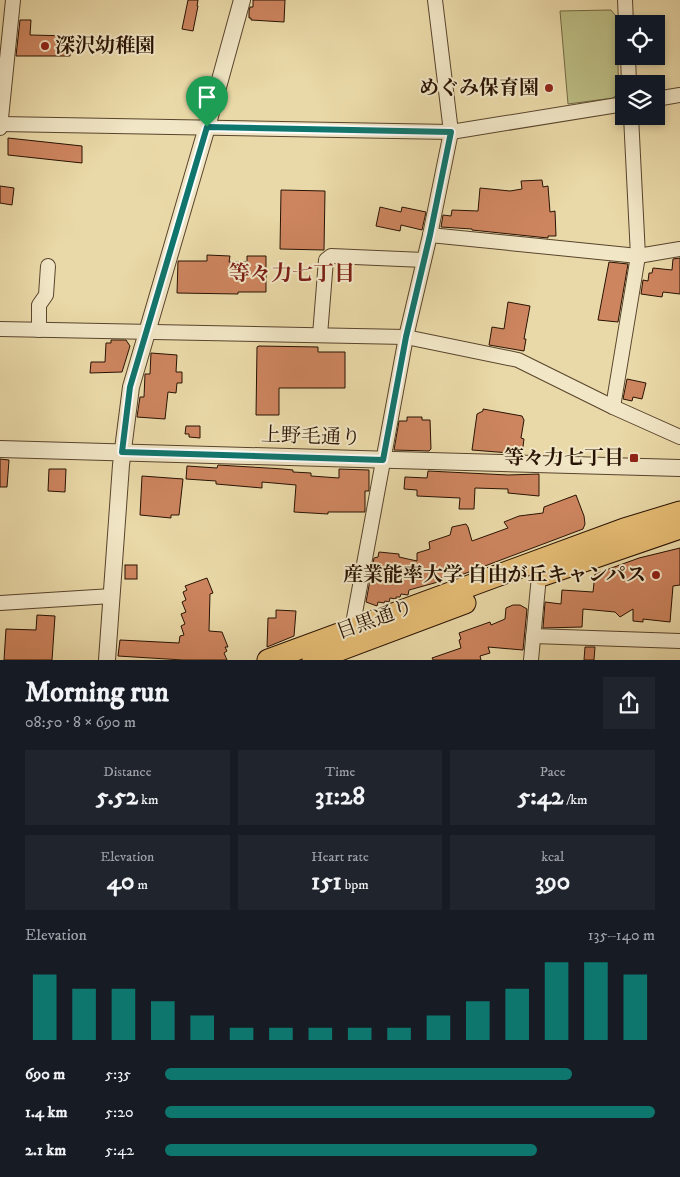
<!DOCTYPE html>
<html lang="en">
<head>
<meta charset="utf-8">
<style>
	:root { --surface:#171b24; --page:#20242c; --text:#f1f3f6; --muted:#9ea1a6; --accent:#0f766e }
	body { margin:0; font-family:"IM FELL DW Pica","Noto Serif JP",serif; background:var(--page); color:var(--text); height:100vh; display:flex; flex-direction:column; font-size:19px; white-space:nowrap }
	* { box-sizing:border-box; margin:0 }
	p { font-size:16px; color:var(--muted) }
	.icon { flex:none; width:28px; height:28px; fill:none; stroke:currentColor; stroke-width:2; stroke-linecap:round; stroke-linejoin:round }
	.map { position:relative; height:660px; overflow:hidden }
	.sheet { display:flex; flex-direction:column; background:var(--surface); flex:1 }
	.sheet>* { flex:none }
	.fabs { position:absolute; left:615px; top:15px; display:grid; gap:10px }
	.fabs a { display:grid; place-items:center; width:50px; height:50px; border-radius:0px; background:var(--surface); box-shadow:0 2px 8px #0003; font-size:25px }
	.pin { position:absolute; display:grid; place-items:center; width:42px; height:42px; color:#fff; margin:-51px -21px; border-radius:50% 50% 50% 0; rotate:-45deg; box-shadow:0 0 5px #0007 }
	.pin .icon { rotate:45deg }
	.round { display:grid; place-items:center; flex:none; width:52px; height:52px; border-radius:0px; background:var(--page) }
	.overview { display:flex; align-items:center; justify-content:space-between; height:85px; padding:0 25px }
	h1 { font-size:28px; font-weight:800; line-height:38px }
	.metrics { display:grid; grid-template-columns:repeat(3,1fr); gap:8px; height:85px; padding:5px 25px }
	.metrics div { display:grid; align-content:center; border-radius:0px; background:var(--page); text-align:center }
	.metrics b { font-size:25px; font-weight:800 }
	.metrics small { font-size:14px; font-weight:400 }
	.metrics p { font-size:14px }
	.chart { height:140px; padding:10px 25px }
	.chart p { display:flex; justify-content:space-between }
	.chart svg { width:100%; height:90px; margin-top:5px; stroke:var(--accent); stroke-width:6 }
	ul { padding:0 25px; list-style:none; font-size:16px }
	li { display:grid; grid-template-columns:80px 60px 1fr; align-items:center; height:38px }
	li i { height:12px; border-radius:6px; background:var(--accent) }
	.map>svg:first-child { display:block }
</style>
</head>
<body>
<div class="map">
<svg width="680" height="660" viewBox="0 0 680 660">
	<rect width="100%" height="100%" fill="#ead9a8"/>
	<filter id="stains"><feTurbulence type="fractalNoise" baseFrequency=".004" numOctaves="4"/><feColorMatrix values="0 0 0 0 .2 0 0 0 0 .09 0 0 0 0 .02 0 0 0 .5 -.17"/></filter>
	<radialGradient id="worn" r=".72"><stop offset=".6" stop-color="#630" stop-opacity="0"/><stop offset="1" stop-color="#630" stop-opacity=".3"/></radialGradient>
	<polygon fill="#bcbe84" stroke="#726844" points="611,10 616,16 619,92 613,98 568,104 560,11"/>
	<g fill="#cd855f" stroke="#281203">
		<polygon points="188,0 198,0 197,6 198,6 193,31 182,29"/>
		<polygon points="253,0 285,0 284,22 251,20 251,18 249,18 249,11 250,7 253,7"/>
		<polygon points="20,20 31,20 30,35 70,36 70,56 16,56"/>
		<polygon points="8,138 82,146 82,163 8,155"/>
		<polygon points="542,180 543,187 548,186 550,212 555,211 556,236 548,236 548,238 472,230 472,229 441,227 443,215 451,216 452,210 478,211 480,188 510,191 522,189 521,181"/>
		<polygon points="0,186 14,188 12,205 0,203"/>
		<polygon points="281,190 325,191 324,250 280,249"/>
		<polygon points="380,207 401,212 402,207 426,212 422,230 401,225 400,231 376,226"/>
		<polygon points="207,255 230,256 229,262 247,262 247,256 266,256 266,292 238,292 238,294 177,293 178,261 207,261"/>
		<polygon points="680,258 680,294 663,292 662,297 641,294 643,280 648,281 649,273 652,273 653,268 672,270 673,259"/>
		<polygon points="609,262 628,264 618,322 598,320"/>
		<polygon points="508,302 530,306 524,339 526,339 524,351 489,345 492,327 504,329"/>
		<polygon points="111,340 126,340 130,346 122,372 90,373 91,362 105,362 106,343 111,343"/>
		<polygon points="259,346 318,347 318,352 345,352 345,388 279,388 279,415 256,415 257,347"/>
		<polygon points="151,353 177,355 176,372 182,372 182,383 177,383 176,393 168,392 165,419 137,417 140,397 144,397 145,374 150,374"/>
		<polygon points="627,379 646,383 642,399 633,397 632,401 623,399"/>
		<polygon points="483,409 522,416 524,420 521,438 524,439 522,454 472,450 477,414 483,411"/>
		<polygon points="407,417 422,417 422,420 430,420 431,449 429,451 394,450 399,421 407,421"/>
		<polygon points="186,426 200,426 200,438 189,437 189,434 185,434"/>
		<polygon points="0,459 9,460 7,487 0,487"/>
		<polygon points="218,465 283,469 293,470 293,472 311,473 311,476 339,478 339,469 369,470 369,491 365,491 365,512 328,512 328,514 294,512 296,485 262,482 262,488 216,484 216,481 186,479 187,466 217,468"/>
		<polygon points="49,469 66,469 65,492 48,491"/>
		<polygon points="428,471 508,475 539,474 539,496 508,493 508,489 475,488 474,509 459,509 460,498 417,496 417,490 404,489 405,477 427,478"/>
		<polygon points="142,476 183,479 179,515 171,515 171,518 140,515"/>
		<polygon points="576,495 584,516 585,524 583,529 461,575 461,573 437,579 438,582 409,590 408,595 401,594 400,597 396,597 396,599 390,598 389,602 385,601 384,603 378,602 377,606 366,602 374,558 378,557 379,552 399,554 399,557 417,561 417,553 430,549 429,542 450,535 452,527 466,524 468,527 472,541 508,528 504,522 519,516 543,513 544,507"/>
		<polygon points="680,548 680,585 673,586 670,622 643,619 643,622 633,621 633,609 620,617 615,612 583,609 582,627 543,628 545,602 561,604 562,590 593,592 595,574 639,558"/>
		<rect x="125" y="565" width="12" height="14"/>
		<polygon points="207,578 213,593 210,594 209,631 222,632 228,647 225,647 227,651 224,653 227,660 183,660 118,656 120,640 179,643 180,636 184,635 181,626 185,624 181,614 186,612 182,602 186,600 183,592 187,590 185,586"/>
		<polygon points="513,605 520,605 527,609 523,650 488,647 490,653 480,656 481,660 433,660 432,658 461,648 459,640 461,639 459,633 490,622 491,625 505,619 506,608"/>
		<polygon points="276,610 296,611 294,636 267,647 268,618 276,618"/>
		<polygon points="37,615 55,616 52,660 4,660 6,629 36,630"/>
		<polygon points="585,647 595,647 594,660 584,660"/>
	</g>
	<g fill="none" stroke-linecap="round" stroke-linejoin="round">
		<g stroke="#58442c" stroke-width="16">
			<g id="minor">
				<polyline points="625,0 626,24"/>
				<polyline points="628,56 629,84"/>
				<polyline points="656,99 680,95"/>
				<polyline points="0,124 451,132 624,104"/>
				<polyline points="0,128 13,0"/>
				<polyline points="430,235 638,256 680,249"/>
				<polyline points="0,329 406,337 518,360 613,407 680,437"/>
				<polyline points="39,330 39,305 46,295 48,266"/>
				<polyline points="320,335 326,260 331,256 424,260"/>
				<polyline points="613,407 638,256 631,116"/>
				<polyline points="0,603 112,596"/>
				<polyline points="352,629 406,337 430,235 451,132 435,0"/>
				<polyline points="533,636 680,641"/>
				<polyline points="531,660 539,576"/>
			</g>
		</g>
		<g stroke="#58442c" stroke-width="18">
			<g id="tertiary">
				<polyline points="0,449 680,468"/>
				<polyline points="107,660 121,465 131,387 207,127 242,0"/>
			</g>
		</g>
		<g stroke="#281203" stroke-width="23">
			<g id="primary">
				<polyline points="543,575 680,528"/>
				<polyline points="268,660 624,529 680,512"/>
				<polyline points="313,660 465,603"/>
			</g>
		</g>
		<use href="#minor" stroke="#f1e6c6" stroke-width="14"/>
		<use href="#tertiary" stroke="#f1e6c6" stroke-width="16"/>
		<use href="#primary" stroke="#e5bc74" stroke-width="21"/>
	</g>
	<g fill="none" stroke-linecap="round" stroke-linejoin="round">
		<g stroke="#fff" stroke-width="10">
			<polygon id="route" points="207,127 451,132 430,235 406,337 383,460 122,452 130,387"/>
		</g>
		<use href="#route" stroke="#0f766e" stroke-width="6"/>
	</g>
	<g fill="#8f2418" stroke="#f1e6c6" stroke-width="2">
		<circle cx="45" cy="46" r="5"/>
		<circle cx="549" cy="88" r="5"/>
		<rect x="629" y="453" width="10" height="10" rx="2.5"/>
		<circle cx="656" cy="575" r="5"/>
	</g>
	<g text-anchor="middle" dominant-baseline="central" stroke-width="4" stroke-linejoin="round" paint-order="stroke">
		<g font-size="20" font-weight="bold" fill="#281203" stroke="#f1e6c6" text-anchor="end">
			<text x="55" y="46" text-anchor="start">深沢幼稚園</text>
			<text x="539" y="88">めぐみ保育園</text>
			<text x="624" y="458">等々力七丁目</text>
			<text x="646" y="575">産業能率大学 自由が丘キャンパス</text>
		</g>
		<g font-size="20" fill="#281203" stroke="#f1e6c6">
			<text transform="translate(311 437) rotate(2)">上野毛通り</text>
			<text transform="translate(375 620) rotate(-20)">目黒通り</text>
		</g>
		<g font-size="21" font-weight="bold" fill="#7a1f14" stroke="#f1e6c6">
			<text x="292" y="274">等々力七丁目</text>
		</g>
	</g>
	<rect width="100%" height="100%" filter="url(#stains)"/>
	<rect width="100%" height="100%" fill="url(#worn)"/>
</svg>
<div class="fabs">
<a><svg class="icon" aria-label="locate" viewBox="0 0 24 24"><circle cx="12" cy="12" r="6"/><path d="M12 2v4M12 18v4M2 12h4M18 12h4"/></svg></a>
<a><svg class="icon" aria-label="layers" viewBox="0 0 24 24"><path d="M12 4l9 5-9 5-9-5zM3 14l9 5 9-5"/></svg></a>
</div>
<div class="pin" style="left:207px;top:127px;background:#1e9e55"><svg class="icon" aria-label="arrive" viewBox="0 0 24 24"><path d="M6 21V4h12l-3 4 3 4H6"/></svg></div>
</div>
<section class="sheet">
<div class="overview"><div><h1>Morning run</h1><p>08:50 · 8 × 690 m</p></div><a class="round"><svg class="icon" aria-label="share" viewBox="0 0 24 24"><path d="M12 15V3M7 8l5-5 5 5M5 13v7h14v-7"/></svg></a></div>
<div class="metrics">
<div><p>Distance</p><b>5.52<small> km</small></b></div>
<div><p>Time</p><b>31:28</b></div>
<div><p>Pace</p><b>5:42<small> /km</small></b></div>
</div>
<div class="metrics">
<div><p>Elevation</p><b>40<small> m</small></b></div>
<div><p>Heart rate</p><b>151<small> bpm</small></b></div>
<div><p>kcal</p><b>390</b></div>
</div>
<div class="chart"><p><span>Elevation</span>135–140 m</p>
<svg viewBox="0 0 160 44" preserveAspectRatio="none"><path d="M5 44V12M15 44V19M25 44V19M35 44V25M45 44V32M55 44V38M65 44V38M75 44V38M85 44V38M95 44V38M105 44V32M115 44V25M125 44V19M135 44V6M145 44V6M155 44V12"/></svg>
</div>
<ul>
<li><b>690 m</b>5:35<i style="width:83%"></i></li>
<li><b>1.4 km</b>5:20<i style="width:100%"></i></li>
<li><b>2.1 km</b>5:42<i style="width:76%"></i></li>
</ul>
</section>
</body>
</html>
